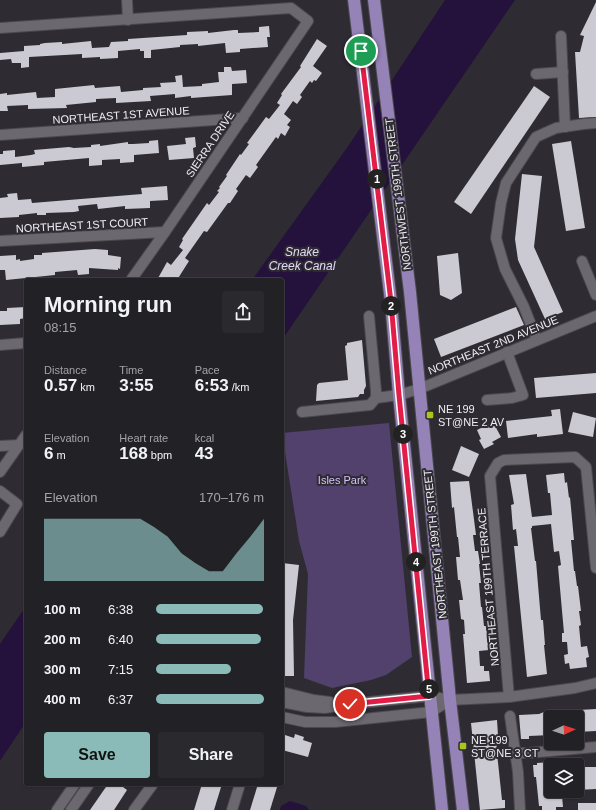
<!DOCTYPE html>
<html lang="en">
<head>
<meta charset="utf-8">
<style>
	:root { --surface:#222126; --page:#2a292e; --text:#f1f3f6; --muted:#a2a3a7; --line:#3f3e43; --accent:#8bbbb9 }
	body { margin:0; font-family:Helvetica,sans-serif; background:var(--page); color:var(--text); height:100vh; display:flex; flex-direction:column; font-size:15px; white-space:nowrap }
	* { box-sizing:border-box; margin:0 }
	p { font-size:13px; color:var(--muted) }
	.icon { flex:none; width:22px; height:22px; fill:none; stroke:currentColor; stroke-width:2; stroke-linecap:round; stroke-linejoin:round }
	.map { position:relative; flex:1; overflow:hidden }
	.sheet { position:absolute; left:24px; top:278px; width:260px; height:508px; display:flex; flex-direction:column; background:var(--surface); border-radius:4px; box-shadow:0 1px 3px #0004,0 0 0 1px var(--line) }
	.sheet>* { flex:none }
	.needle { width:26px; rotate:87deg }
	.controls { position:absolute; left:544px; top:710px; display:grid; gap:8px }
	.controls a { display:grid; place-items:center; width:40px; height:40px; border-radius:4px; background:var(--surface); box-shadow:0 1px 3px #0004,0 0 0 1px var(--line); font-size:20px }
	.pin { position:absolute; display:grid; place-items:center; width:34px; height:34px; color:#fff; margin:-17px; border:2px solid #fff; border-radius:50%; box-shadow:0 1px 4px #0007 }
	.km { position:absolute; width:20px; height:20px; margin:-10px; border-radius:50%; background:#222; color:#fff; font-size:11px; line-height:20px; text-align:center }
	.round { display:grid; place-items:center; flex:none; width:42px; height:42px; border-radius:4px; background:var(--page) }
	.head { display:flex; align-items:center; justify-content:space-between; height:68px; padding:0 20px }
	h1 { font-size:22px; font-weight:600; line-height:30px }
	.figures { display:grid; grid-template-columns:repeat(3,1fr); gap:6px; height:68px; padding:4px 20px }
	.figures div { display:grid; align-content:center }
	.figures b { font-size:17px; font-weight:600 }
	.figures small { font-size:11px; font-weight:400 }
	.figures p { font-size:11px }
	.chart { height:112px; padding:8px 20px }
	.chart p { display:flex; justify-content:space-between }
	.chart svg { width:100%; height:72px; margin-top:4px; fill:var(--accent); opacity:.7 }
	.cta { display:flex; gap:8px; margin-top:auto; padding:8px 20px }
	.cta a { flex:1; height:46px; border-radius:4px; background:var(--accent); color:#111; font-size:16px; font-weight:600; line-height:46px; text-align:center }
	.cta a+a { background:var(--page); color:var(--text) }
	ul { padding:0 20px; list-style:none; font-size:13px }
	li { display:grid; grid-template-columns:64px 48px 1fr; align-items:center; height:30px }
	li i { height:10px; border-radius:5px; background:var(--accent) }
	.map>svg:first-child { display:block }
</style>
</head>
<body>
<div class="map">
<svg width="596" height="810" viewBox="0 0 596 810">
	<rect width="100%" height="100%" fill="#2e2c32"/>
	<polygon fill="#52416d" points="389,423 412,657 386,675 371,680 332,688 304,678 308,574 299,541 282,433"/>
	<g fill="#24113c">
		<polygon points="445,0 515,0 282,340 282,280 252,280 349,145"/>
		<polygon points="26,606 26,722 0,761 0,644"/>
		<polygon points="290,801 306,806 309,810 280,810 281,806"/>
	</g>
	<g fill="#cbc9d1">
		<polygon points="596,2 596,117 579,118 575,52 580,52 584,36 580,35"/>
		<polygon points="269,26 270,37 267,37 268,47 240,49 240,52 226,53 225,43 198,46 198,44 180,45 180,47 151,50 151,58 144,58 144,51 140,51 140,49 118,51 118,58 100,59 100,57 82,58 82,54 29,57 29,67 21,68 21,63 12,63 11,59 0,60 0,53 24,51 24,46 40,45 40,44 45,43 62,42 62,44 91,41 92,48 109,47 111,42 128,41 128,39 187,35 187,32 208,31 208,33 234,30 238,30 238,33 259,32 259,27"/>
		<polygon points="317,39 327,46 313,66 322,73 316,81 314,80 312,83 310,81 300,95 302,97 297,104 293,101 284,114 291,120 287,125 290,127 285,136 281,133 278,139 276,137 256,165 258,167 250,178 246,175 236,189 238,191 230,203 228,203 207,232 204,231 185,258 189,261 177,280 157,280 167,262 171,265 183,250 179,247 183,240 182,239 207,203 209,205 219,192 217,191 220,188 219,187 227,176 226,175 240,154 241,155 249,144 247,143 266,117 269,119 280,105 277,103 282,95 281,94 301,67 300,66"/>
		<polygon points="224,67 231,67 232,71 246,70 247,83 232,84 232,95 191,98 191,96 175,98 175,94 150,96 151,101 116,103 116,98 96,99 96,102 66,105 67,108 28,109 28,105 7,106 8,111 0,111 0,94 7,93 7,95 36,92 37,98 55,97 55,89 94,85 95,88 120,86 121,92 143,90 143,88 161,87 160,83 176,82 175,76 182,75 183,87 202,86 202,84 219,82 218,72 224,72"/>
		<polygon points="534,86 550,97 471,214 454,202"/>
		<polygon points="195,137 196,147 193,148 194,158 169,160 167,146 186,144 185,138"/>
		<polygon points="158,140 159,153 134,155 134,162 120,163 120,159 102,160 102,165 89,166 89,158 44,162 44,165 22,167 22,163 0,165 0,154 3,154 3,151 15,150 15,157 31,155 35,154 34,150 69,147 74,148 91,147 91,145 100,144 100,146 128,142 128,144 133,144 149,143 149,141"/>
		<polygon points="571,141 585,228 566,231 552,144"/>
		<polygon points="522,174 542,176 534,247 563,312 545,319 518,260 515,239"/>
		<polygon points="167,186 168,200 150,201 150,208 125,209 125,206 98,209 97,204 78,206 79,211 74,212 46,213 46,215 37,215 37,213 19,215 19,217 0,218 0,198 8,197 7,194 17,193 18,200 31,199 32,203 142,194 141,188"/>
		<polygon points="95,249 108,250 108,255 121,257 120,269 118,268 118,270 89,268 89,274 78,275 77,270 55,272 55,275 6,280 5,270 0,270 0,256 16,255 16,260 20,259 20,261 34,259 34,255 42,255 42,253"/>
		<polygon points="458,253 462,293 451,300 440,295 437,256"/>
		<polygon points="26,307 26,318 20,319 20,324 0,325 0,311 7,311 7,308"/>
		<polygon points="516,307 524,325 441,357 434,339"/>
		<polygon points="362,340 366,386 364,390 364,394 360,394 358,397 316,401 317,385 319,383 348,380 345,346 347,345 347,343"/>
		<polygon points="596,373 596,393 536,398 534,378"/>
		<polygon points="560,409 563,434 537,437 537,434 508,438 506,421 552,416 551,410"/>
		<polygon points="573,412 596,418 593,437 568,432"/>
		<polygon points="493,422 501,437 492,442 494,444 484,449 479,440 481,439 477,430"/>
		<polygon points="461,446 479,454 469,477 452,470"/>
		<polygon points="564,473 565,483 567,482 569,498 570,497 574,540 571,540 574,571 575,571 577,586 578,586 581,611 579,611 581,625 579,626 581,647 587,646 589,657 586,658 587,667 570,669 569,663 565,664 564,655 568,654 567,642 562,642 562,633 564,633 558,566 561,565 559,551 554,552 551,524 532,526 532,528 531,528 535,561 536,561 541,620 543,620 545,645 544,645 547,674 527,677 514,546 518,546 516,529 513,530 511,505 514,504 509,475 526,474 532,517 552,515 550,493 548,493 546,475"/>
		<polygon points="469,481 476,535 473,535 475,551 478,551 480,564 479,564 481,583 479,583 481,607 482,607 484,626 486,626 489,650 479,651 480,666 484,666 484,671 489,671 490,681 467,683 463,634 465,634 464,620 461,619 459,600 463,600 460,580 458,580 456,557 460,557 458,537 457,537 454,507 452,508 450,482"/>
		<polygon points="282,563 299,565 293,620 294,676 282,676"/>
		<polygon points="596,709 596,731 577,732 577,717 551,717 551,735 529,736 529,739 521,739 519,715 539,714 544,712"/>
		<polygon points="497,720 498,735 496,736 497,753 502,800 505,800 505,808 480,810 471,723"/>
		<polygon points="295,734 304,737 303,740 312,743 308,757 282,750 285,735 294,738"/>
		<polygon points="551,762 551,791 557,791 557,796 562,796 563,807 556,807 556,810 542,810 542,806 539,806 536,777 534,777 533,765 537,765 537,763"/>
		<polygon points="577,767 596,767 596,789 577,790"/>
		<polygon points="108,784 119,784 127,790 114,810 90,810"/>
		<polygon points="202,784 222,784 214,810 194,810"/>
		<polygon points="258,784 278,784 270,810 250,810"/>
		<rect x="578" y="803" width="18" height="7"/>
	</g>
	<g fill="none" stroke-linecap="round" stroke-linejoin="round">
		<g stroke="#4b494e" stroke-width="12">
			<g id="minor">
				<polyline points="127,0 128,20"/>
				<polyline points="0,28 291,8 308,21 165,232 131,280"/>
				<polyline points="561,36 565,127"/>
				<polyline points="536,74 563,72"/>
				<polyline points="0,135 243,118"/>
				<polyline points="0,241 165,232"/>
				<polyline points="582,261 596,295"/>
				<polyline points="537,340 524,307 505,269 496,238 501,203 506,183 536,137 556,128 584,124 596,123"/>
				<polyline points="0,345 26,343"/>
				<polyline points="376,398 399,395 419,389 596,316"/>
				<polyline points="487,400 512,398 523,395 507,352"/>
				<polyline points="302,412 370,405 376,398 376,391 369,316"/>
				<polyline points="0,446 19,445"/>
				<polyline points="0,472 26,435"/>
				<polyline points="0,491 17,504 0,532"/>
				<polyline points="282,692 314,700 330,702"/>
				<polyline points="509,697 490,476 498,463 504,460 575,457 586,467 596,568"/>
				<polyline points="282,702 307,707 325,708 350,704 429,696 450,700 509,697 575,688 596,683"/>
				<polyline points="510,716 518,772 520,810"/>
				<polyline points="282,717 305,722 335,722 431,712 450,700"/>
				<polyline points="516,753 528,753 596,747"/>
				<polyline points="57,810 75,784"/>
				<polyline points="71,810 89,784"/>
				<polyline points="134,810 153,784"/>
				<polyline points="232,810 240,784"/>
			</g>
		</g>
		<g stroke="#4b494e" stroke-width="14">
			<g id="major">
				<polyline points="354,0 391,302 399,395 442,810"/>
				<polyline points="374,0 410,292 450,700 463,810"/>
			</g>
		</g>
		<use href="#minor" stroke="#6b686f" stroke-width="10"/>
		<use href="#major" stroke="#9582b6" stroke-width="12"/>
	</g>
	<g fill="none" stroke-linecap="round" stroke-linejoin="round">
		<g stroke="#fff" stroke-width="8">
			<polyline id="route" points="350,704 429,696 399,395 391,302 361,51"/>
		</g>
		<use href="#route" stroke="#e11d48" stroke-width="5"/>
	</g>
	<g fill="#a9c71b" stroke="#2e2c32" stroke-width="1.5">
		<rect x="426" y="411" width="8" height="8" rx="2"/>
		<rect x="459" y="742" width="8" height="8" rx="2"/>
	</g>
	<g text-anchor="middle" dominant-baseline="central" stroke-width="4" stroke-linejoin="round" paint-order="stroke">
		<g font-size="11" fill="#eeedf1" stroke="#2e2c32">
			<text transform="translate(121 115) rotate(-4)">NORTHEAST 1ST AVENUE</text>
			<text transform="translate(210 144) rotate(-56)">SIERRA DRIVE</text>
			<text transform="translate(398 194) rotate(-97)">NORTHWEST 199TH STREET</text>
			<text transform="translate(82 225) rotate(-3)">NORTHEAST 1ST COURT</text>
			<text transform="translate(493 345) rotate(-22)">NORTHEAST 2ND AVENUE</text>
			<text transform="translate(435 544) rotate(-96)">NORTHEAST 199TH STREET</text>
			<text transform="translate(488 587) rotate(-95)">NORTHEAST 199TH TERRACE</text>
		</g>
		<g font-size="11" fill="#eeedf1" stroke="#2e2c32" text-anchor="start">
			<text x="438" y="409">NE 199<tspan x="438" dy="13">ST@NE 2 AV</tspan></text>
			<text x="471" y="740">NE 199<tspan x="471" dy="13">ST@NE 3 CT</tspan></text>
		</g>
		<g font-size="11" fill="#d5c0fd" stroke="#2e2c32">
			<text x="342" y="480">Isles Park</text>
		</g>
		<g font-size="12" font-style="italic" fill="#e3d9f8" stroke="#2e2c32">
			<text x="302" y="252">Snake<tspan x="302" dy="14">Creek Canal</tspan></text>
		</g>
	</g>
</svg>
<div class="controls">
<a><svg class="needle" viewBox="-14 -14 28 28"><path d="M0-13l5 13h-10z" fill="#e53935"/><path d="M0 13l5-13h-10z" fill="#a2a3a7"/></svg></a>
<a><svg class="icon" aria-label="layers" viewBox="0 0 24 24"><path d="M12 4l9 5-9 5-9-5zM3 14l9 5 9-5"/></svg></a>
</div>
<div class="pin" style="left:361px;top:51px;background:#1e9e55"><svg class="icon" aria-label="arrive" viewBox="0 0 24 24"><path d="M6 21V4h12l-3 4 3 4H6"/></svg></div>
<div class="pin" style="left:350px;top:704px;background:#d93025"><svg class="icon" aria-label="check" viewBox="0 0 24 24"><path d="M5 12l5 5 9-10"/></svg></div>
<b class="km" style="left:377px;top:179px">1</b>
<b class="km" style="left:391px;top:306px">2</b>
<b class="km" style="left:403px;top:434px">3</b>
<b class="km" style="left:416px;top:562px">4</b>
<b class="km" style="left:429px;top:689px">5</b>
<section class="sheet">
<div class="head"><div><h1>Morning run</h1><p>08:15</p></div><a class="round"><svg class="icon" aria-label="share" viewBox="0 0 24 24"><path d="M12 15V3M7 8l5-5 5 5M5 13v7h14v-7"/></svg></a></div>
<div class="figures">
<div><p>Distance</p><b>0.57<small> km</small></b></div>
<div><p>Time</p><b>3:55</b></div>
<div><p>Pace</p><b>6:53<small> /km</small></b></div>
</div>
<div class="figures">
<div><p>Elevation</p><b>6<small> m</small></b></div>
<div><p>Heart rate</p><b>168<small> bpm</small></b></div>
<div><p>kcal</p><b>43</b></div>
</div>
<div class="chart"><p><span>Elevation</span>170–176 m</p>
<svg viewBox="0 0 160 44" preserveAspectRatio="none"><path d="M0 44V6L10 6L20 6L30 6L40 6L50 6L60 6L70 6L80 11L90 17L100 27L110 33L120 38L130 38L140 27L150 17L160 6V44z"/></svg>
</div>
<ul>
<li><b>100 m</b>6:38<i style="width:99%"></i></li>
<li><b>200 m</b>6:40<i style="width:97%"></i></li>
<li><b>300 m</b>7:15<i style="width:69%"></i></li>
<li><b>400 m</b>6:37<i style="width:100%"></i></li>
</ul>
<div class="cta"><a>Save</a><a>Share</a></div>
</section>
</div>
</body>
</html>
